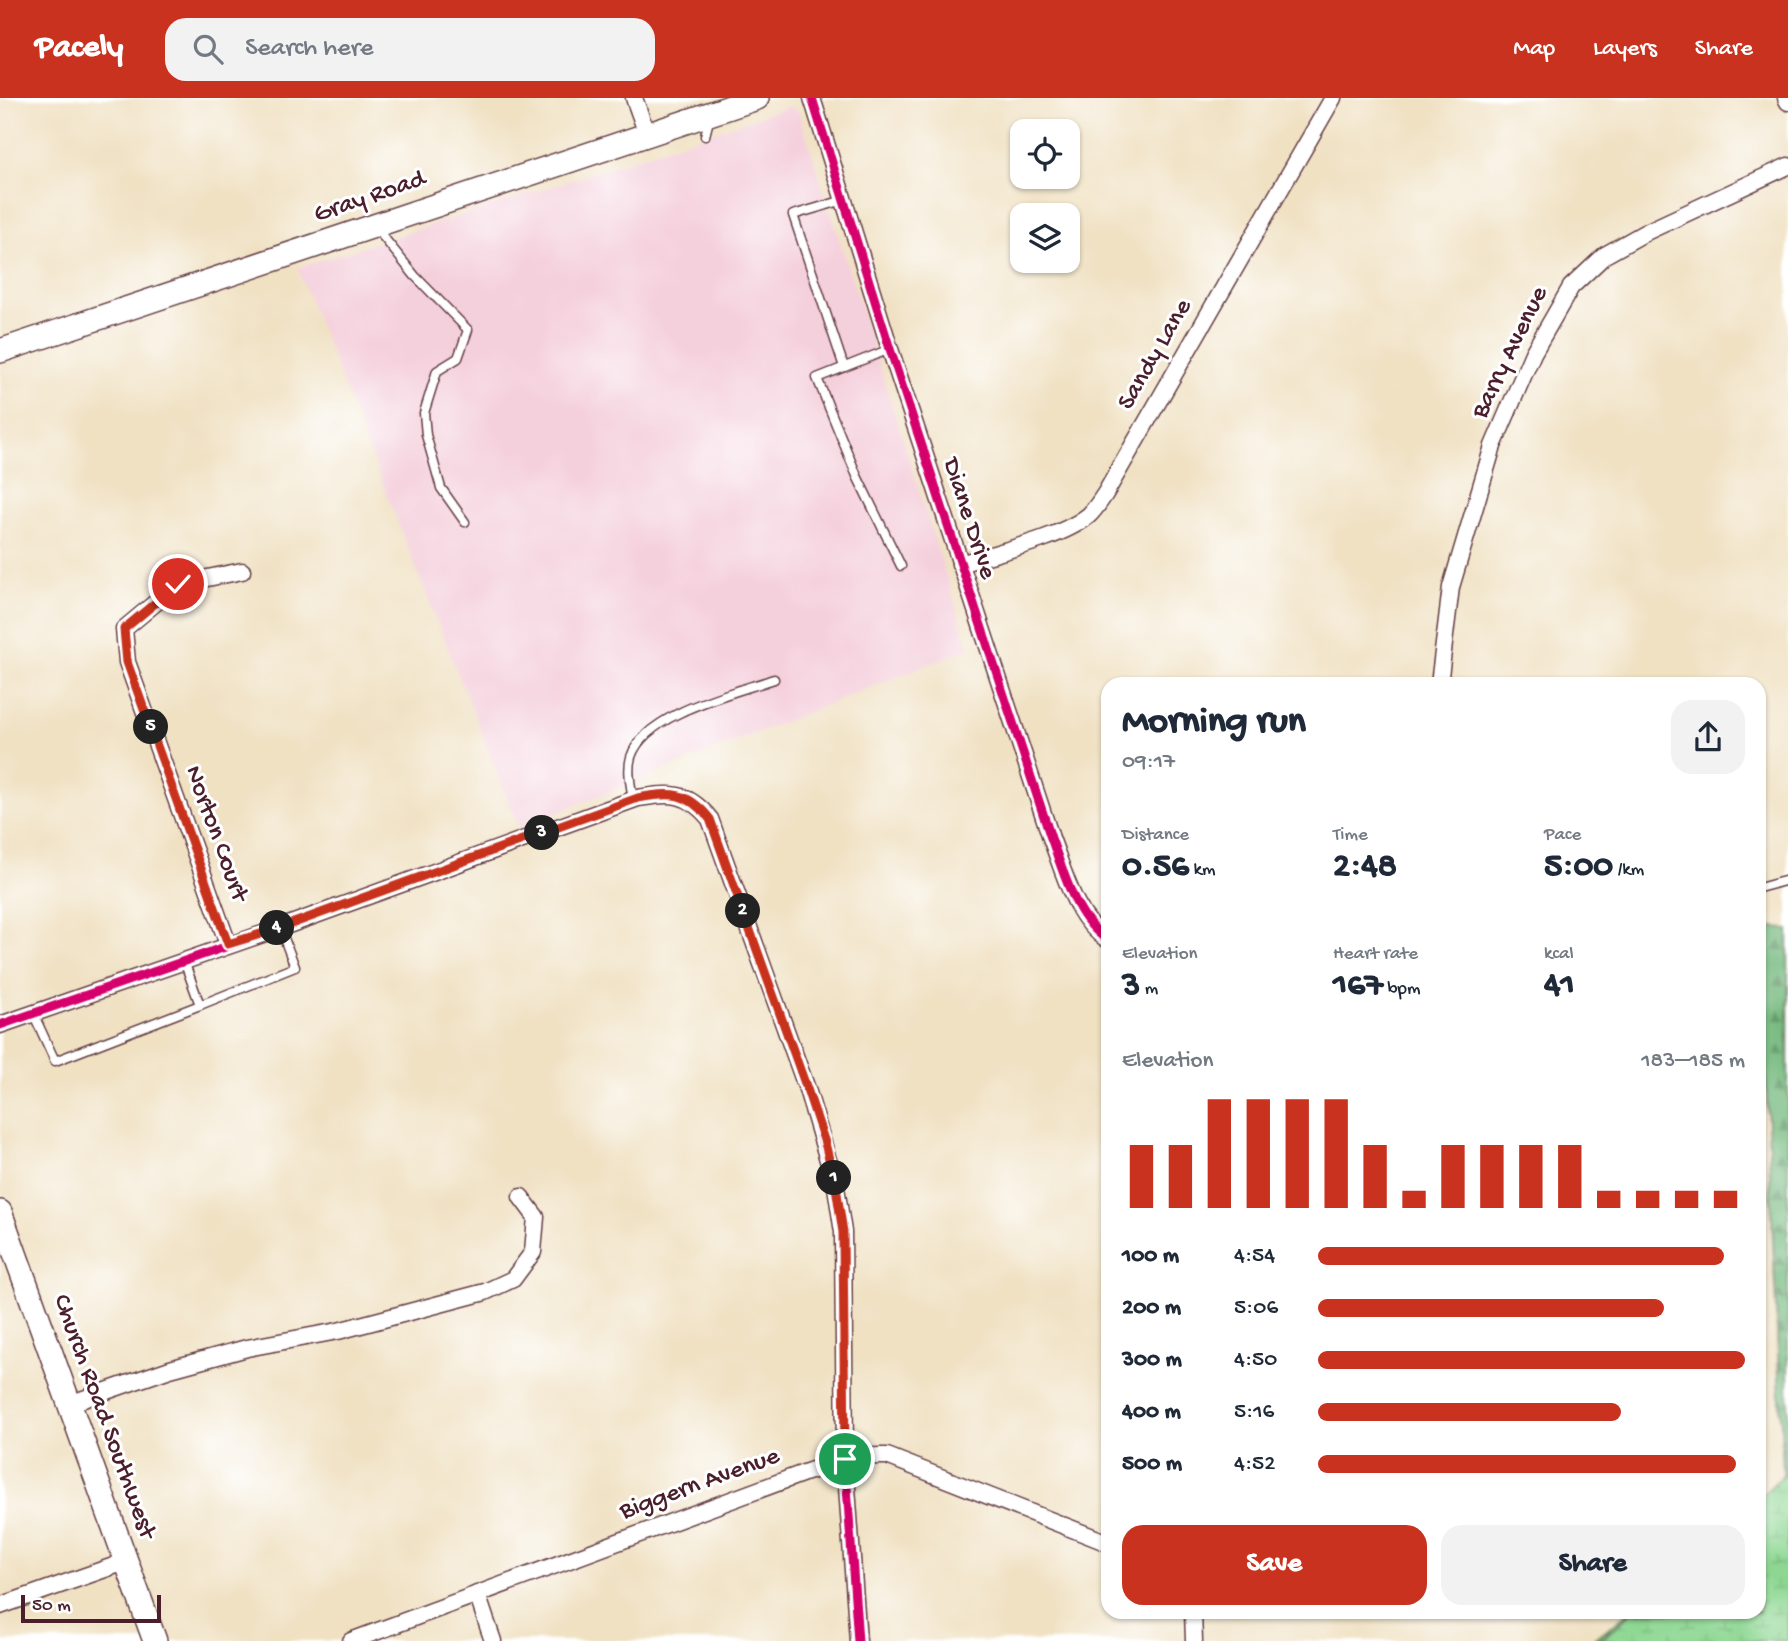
<!DOCTYPE html>
<html lang="en">
<head>
<meta charset="utf-8">
<style>
	:root { --surface:#fff; --page:#f2f2f3; --text:#1f2937; --muted:#747a83; --accent:#c8321e }
	body { margin:0; font-family:"Gochi Hand",sans-serif; background:var(--page); color:var(--text); height:100vh; display:flex; flex-direction:column; font-size:26px; white-space:nowrap }
	* { box-sizing:border-box; margin:0 }
	p { font-size:23px; color:var(--muted) }
	.icon { flex:none; width:38px; height:38px; fill:none; stroke:currentColor; stroke-width:2; stroke-linecap:round; stroke-linejoin:round }
	.map { position:relative; flex:1; overflow:hidden }
	.side { position:absolute; left:1101px; top:579px; width:665px; height:942px; display:flex; flex-direction:column; background:var(--surface); border-radius:21px; box-shadow:0 2px 5px #0004 }
	.side>* { flex:none }
	.buttons { position:absolute; left:1010px; top:21px; display:grid; gap:14px }
	.buttons a { display:grid; place-items:center; width:70px; height:70px; border-radius:14px; background:var(--surface); box-shadow:0 2px 5px #0004; font-size:35px }
	.scale { position:absolute; left:21px; bottom:18px; width:140px; box-sizing:border-box; padding-left:7px; border:4px solid #4a1f2b; border-top:0; font-size:19px; line-height:24px; white-space:nowrap; color:#4a1f2b; -webkit-text-stroke:5px #fff; paint-order:stroke }
	.pin { position:absolute; display:grid; place-items:center; width:60px; height:60px; color:#fff; margin:-30px; border:4px solid #fff; border-radius:50%; box-shadow:0 2px 7px #0007 }
	.km { position:absolute; width:35px; height:35px; margin:-18px; border-radius:50%; background:#222; color:#fff; font-size:19px; line-height:35px; text-align:center }
	.round { display:grid; place-items:center; flex:none; width:74px; height:74px; border-radius:21px; background:var(--page) }
	.head { display:flex; align-items:center; justify-content:space-between; height:119px; padding:0 21px }
	h1 { font-size:38px; font-weight:800; line-height:52px }
	.figures { display:grid; grid-template-columns:repeat(3,1fr); gap:10px; height:119px; padding:7px 21px }
	.figures div { display:grid; align-content:center }
	.figures b { font-size:35px; font-weight:800 }
	.figures small { font-size:19px; font-weight:400 }
	.figures p { font-size:19px }
	.chart { height:196px; padding:14px 21px }
	.chart p { display:flex; justify-content:space-between }
	.chart svg { width:100%; height:126px; margin-top:7px; stroke:var(--accent); stroke-width:6 }
	.button { display:flex; gap:14px; margin-top:auto; padding:14px 21px }
	.button a { flex:1; height:80px; border-radius:21px; background:var(--accent); color:#fff; font-size:28px; font-weight:800; line-height:80px; text-align:center }
	.button a+a { background:var(--page); color:var(--text) }
	ul { padding:0 21px; list-style:none; font-size:23px }
	li { display:grid; grid-template-columns:112px 84px 1fr; align-items:center; height:52px }
	li i { height:18px; border-radius:9px; background:var(--accent) }
	header { display:flex; align-items:center; gap:42px; box-sizing:border-box; height:98px; padding:0 35px; background:var(--accent); color:#fff }
	header strong { font-size:33px }
	nav { display:flex; gap:38px; margin-inline-start:auto; font-size:24px }
	.search { width:490px; height:63px; background:var(--page); display:flex; align-items:center; gap:18px; box-sizing:border-box; padding:0 24px; border-radius:21px; color:var(--muted); font-size:26px }
	.map>svg:first-child { display:block }
</style>
</head>
<body>
<header>
<strong>Pacely</strong>
<div class="search"><svg class="icon" aria-label="search" viewBox="0 0 24 24"><circle cx="10" cy="10" r="6"/><path d="M15 15l6 6"/></svg>Search here</div>
<nav><a>Map</a><a>Layers</a><a>Share</a></nav>
</header>
<div class="map">
<svg width="1788" height="1543" viewBox="0 0 1788 1543">
	<defs>
		<pattern id="forest-firs" width="22" height="20" patternUnits="userSpaceOnUse" patternTransform="scale(1.75)"><rect width="22" height="20" fill="#72b87c"/><path d="M5 1l3.5 6h-7zM16 11l3.5 6h-7z" fill="#609566"/></pattern>
		<pattern id="wetland-marsh" width="20" height="14" patternUnits="userSpaceOnUse" patternTransform="scale(1.75)"><rect width="20" height="14" fill="#8dd792"/><path d="M1 5h8M5 5V1M11 12h8M15 12V8" fill="none" stroke="#7bb87e"/></pattern>
	</defs>
	<rect width="100%" height="100%" fill="#fff"/>
	<filter id="ink" filterUnits="userSpaceOnUse"><feTurbulence type="fractalNoise" baseFrequency=".0143" numOctaves="2"/><feDisplacementMap in="SourceGraphic" scale="14" xChannelSelector="R" yChannelSelector="G"/><feConvolveMatrix kernelMatrix="1 2 1 2 8 2 1 2 1" color-interpolation-filters="sRGB"/></filter>
	<filter id="wash" filterUnits="userSpaceOnUse"><feTurbulence type="fractalNoise" baseFrequency=".00686" numOctaves="4" result="noise"/><feDisplacementMap in="SourceGraphic" scale="28" xChannelSelector="R" yChannelSelector="G"/><feGaussianBlur stdDeviation="1.57" result="paint"/><feColorMatrix in="noise" values="0 0 0 0 0 0 0 0 0 0 0 0 0 0 0 0 0 1.4 0 .05"/><feComposite in="paint" operator="in"/></filter>
	<g filter="url(#wash)">
		<rect width="100%" height="100%" fill="#f0e1c3"/>
		<polygon fill="#f4cfdc" points="790,8 799,15 969,550 519,730 297,170 569,83"/>
		<polygon fill="url(#forest-firs)" stroke="#5e6c54" stroke-width="2" points="1759,826 1788,832 1788,1543 1592,1543 1629,1514 1759,1514 1784,1393"/>
		<polygon fill="url(#wetland-marsh)" stroke="#6c7b5e" stroke-width="2" points="1788,1373 1788,1543 1600,1543 1632,1514 1759,1514 1759,1400"/>
	</g>
	<g filter="url(#ink)">
		<g fill="none" stroke-linecap="round" stroke-linejoin="round">
			<g stroke="#633c42" stroke-width="11">
				<g id="lane">
					<polyline points="705,38 710,18"/>
					<polyline points="844,102 793,117 844,269"/>
					<polyline points="376,130 415,178 468,232 458,260 437,273 424,315 426,337 441,390 465,424"/>
					<polyline points="890,251 817,280 857,378 901,468"/>
					<path d="M633,702C631,688 627,672 631,659C645,615 734,595 774,581"/>
					<polyline points="1759,790 1788,782"/>
					<polyline points="200,907 295,869 280,830"/>
					<polyline points="33,915 55,963 200,907 184,863"/>
				</g>
			</g>
			<g stroke="#633c42" stroke-width="19">
				<g id="street">
					<polyline points="634,0 647,36"/>
					<path d="M812,0L890,251L1051,740C1064,774 1075,821 1108,842"/>
					<polyline points="1786,0 1788,4"/>
					<path d="M960,466C997,454 1059,441 1088,418C1095,412 1100,403 1105,396L1333,0"/>
					<polyline points="1439,586 1451,489 1493,348 1533,255 1571,189 1605,157 1646,134 1788,68"/>
					<polyline points="228,846 127,564 124,531 178,486 242,473"/>
					<path d="M0,927L280,830L638,700C672,695 687,693 710,721L807,991L836,1089L843,1134L845,1361L858,1543"/>
					<polyline points="69,1306 170,1271 247,1250 338,1233 485,1194 513,1181 533,1154 536,1119 521,1099"/>
					<polyline points="477,1496 493,1543"/>
					<polyline points="0,1508 125,1464"/>
					<polyline points="1193,1514 1194,1543"/>
					<path d="M351,1543L804,1375C833,1365 857,1357 887,1358L1108,1445"/>
				</g>
			</g>
			<g stroke="#633c42" stroke-width="26">
				<g id="secondary">
					<polyline points="0,253 757,0"/>
					<polyline points="0,1114 155,1543"/>
				</g>
			</g>
			<use href="#lane" stroke="#fff" stroke-width="8"/>
			<use href="#street" stroke="#fff" stroke-width="16"/>
			<use href="#secondary" stroke="#fff" stroke-width="23"/>
			<g stroke="#fff" stroke-width="13">
				<g id="cycleway">
					<path d="M812,0L890,251L1051,740C1064,774 1075,821 1108,842"/>
					<path d="M0,927L280,830L638,700C672,695 687,693 710,721L807,991L836,1089L843,1134L845,1361L858,1543"/>
				</g>
			</g>
			<use href="#cycleway" stroke="#d6006c" stroke-width="9"/>
		</g>
	</g>
	<g fill="none" stroke-linecap="round" stroke-linejoin="round" filter="url(#ink)">
		<g stroke="#fff" stroke-width="14">
			<path id="route" d="M178,486L124,531L127,564L228,846L280,830L638,700C672,694 687,693 710,721L807,991L825,1045L836,1089L843,1134L845,1361"/>
		</g>
		<use href="#route" stroke="#c8321e" stroke-width="9"/>
	</g>
	<g text-anchor="middle" dominant-baseline="central" stroke-width="6" stroke-linejoin="round" paint-order="stroke">
		<g font-size="26" fill="#4a1f2b" stroke="#fff">
			<text transform="translate(370 100) rotate(-19)">Gray Road</text>
			<text transform="translate(1511 255) rotate(-64)">Barry Avenue</text>
			<text transform="translate(1156 257) rotate(-60)">Sandy Lane</text>
			<text transform="translate(968 421) rotate(72)">Diane Drive</text>
			<text transform="translate(215 736) rotate(70)">Norton Court</text>
			<text transform="translate(103 1319) rotate(70)">Church Road Southwest</text>
			<text transform="translate(700 1387) rotate(-20)">Biggern Avenue</text>
		</g>
	</g>
</svg>
<div class="buttons">
<a><svg class="icon" aria-label="locate" viewBox="0 0 24 24"><circle cx="12" cy="12" r="6"/><path d="M12 2v4M12 18v4M2 12h4M18 12h4"/></svg></a>
<a><svg class="icon" aria-label="layers" viewBox="0 0 24 24"><path d="M12 4l9 5-9 5-9-5zM3 14l9 5 9-5"/></svg></a>
</div>
<div class="scale">50 m</div>
<div class="pin" style="left:845px;top:1361px;background:#1e9e55"><svg class="icon" aria-label="arrive" viewBox="0 0 24 24"><path d="M6 21V4h12l-3 4 3 4H6"/></svg></div>
<div class="pin" style="left:178px;top:486px;background:#d93025"><svg class="icon" aria-label="check" viewBox="0 0 24 24"><path d="M5 12l5 5 9-10"/></svg></div>
<b class="km" style="left:834px;top:1080px">1</b>
<b class="km" style="left:743px;top:813px">2</b>
<b class="km" style="left:542px;top:735px">3</b>
<b class="km" style="left:277px;top:830px">4</b>
<b class="km" style="left:151px;top:629px">5</b>
<section class="side">
<div class="head"><div><h1>Morning run</h1><p>09:17</p></div><a class="round"><svg class="icon" aria-label="share" viewBox="0 0 24 24"><path d="M12 15V3M7 8l5-5 5 5M5 13v7h14v-7"/></svg></a></div>
<div class="figures">
<div><p>Distance</p><b>0.56<small> km</small></b></div>
<div><p>Time</p><b>2:48</b></div>
<div><p>Pace</p><b>5:00<small> /km</small></b></div>
</div>
<div class="figures">
<div><p>Elevation</p><b>3<small> m</small></b></div>
<div><p>Heart rate</p><b>167<small> bpm</small></b></div>
<div><p>kcal</p><b>41</b></div>
</div>
<div class="chart"><p><span>Elevation</span>183–185 m</p>
<svg viewBox="0 0 160 44" preserveAspectRatio="none"><path d="M5 44V22M15 44V22M25 44V6M35 44V6M45 44V6M55 44V6M65 44V22M75 44V38M85 44V22M95 44V22M105 44V22M115 44V22M125 44V38M135 44V38M145 44V38M155 44V38"/></svg>
</div>
<ul>
<li><b>100 m</b>4:54<i style="width:95%"></i></li>
<li><b>200 m</b>5:06<i style="width:81%"></i></li>
<li><b>300 m</b>4:50<i style="width:100%"></i></li>
<li><b>400 m</b>5:16<i style="width:71%"></i></li>
<li><b>500 m</b>4:52<i style="width:98%"></i></li>
</ul>
<div class="button"><a>Save</a><a>Share</a></div>
</section>
</div>
</body>
</html>
